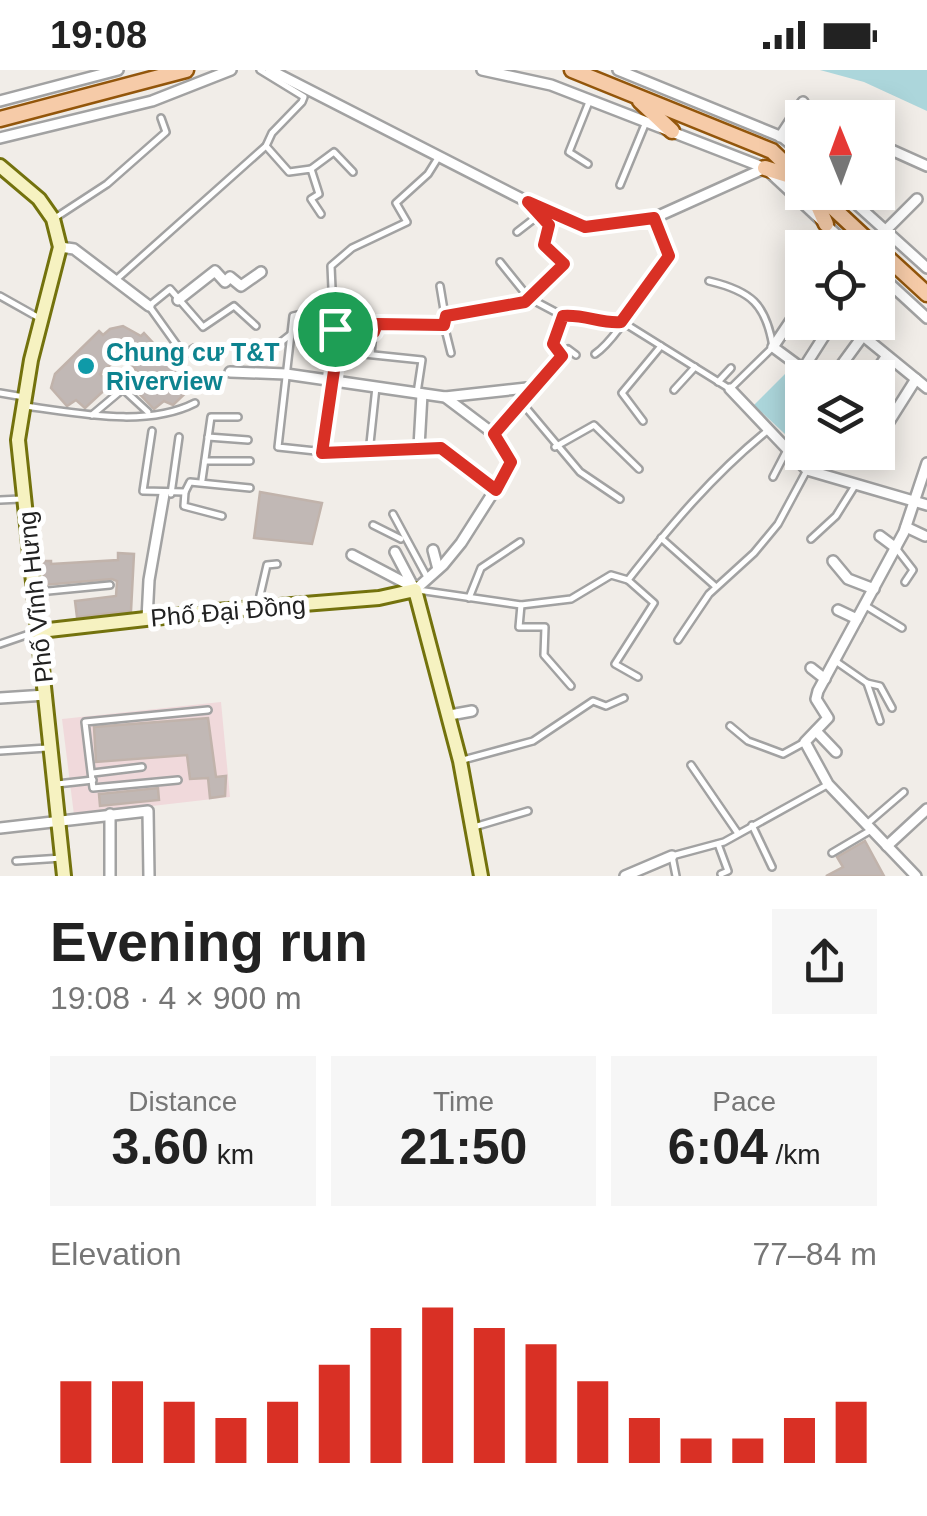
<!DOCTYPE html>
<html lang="en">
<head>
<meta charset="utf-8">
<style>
	:root { --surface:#fff; --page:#f6f6f6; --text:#222; --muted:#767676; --accent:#d93025 }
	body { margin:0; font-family:Helvetica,sans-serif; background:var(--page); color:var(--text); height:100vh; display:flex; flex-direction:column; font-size:38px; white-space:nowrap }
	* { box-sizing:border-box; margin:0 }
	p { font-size:32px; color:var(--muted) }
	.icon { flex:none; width:55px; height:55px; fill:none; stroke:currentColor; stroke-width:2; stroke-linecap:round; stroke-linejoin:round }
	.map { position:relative; height:806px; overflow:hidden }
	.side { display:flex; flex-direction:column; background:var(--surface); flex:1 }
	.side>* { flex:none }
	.needle { width:65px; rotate:359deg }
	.buttons { position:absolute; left:785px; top:30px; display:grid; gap:20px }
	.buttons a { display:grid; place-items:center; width:110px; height:110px; border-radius:0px; background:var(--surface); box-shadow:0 5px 25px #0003; font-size:50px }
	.pin { position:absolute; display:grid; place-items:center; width:85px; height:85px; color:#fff; margin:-42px; border:5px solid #fff; border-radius:50%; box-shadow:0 2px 10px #0007 }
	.round { display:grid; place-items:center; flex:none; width:105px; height:105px; border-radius:0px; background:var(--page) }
	.overview { display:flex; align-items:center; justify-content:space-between; height:170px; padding:0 50px }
	h1 { font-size:55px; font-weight:700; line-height:75px }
	.metrics { display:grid; grid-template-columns:repeat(3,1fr); gap:15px; height:170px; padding:10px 50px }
	.metrics div { display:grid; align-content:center; border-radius:0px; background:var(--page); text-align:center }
	.metrics b { font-size:50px; font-weight:700 }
	.metrics small { font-size:28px; font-weight:400 }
	.metrics p { font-size:28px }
	.chart { height:280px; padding:20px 50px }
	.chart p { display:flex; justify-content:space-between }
	.chart svg { width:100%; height:180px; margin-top:10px; stroke:var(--accent); stroke-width:6 }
	.status { display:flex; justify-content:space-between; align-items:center; height:70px; padding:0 50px; background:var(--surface); direction:ltr }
	.status svg { height:28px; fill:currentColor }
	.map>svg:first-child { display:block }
</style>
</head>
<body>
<div class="status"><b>19:08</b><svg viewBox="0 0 49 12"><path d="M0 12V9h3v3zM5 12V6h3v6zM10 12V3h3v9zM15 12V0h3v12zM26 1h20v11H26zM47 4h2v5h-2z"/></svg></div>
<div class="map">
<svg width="927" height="806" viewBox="0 0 927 806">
	<rect width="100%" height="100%" fill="#f1ede8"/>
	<polygon fill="#f0d9db" points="221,632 230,727 74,745 62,649"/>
	<g fill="#acd6db">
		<polygon points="820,0 927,0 927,41 864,12"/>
		<polygon points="791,298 802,309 802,380 754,335"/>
	</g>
	<g fill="#c1b8b5" stroke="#c1b3ab" stroke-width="2.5">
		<polygon points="123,256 141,266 144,263 193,316 173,335 164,331 154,339 132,316 142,307 125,288 118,288 100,304 110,315 85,338 76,330 67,336 51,318 55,304 99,261 103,265 110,259"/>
		<polygon points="260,422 322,433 312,474 254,468"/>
		<polygon points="118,483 134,484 131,541 77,547 75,531 116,526 117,511 112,509 44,515 43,491 51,491 51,494 118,490"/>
		<polygon points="208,648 216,707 226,706 225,726 210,728 208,708 190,709 187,685 96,692 94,657"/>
		<polygon points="158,718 159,730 100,736 99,724"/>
		<polygon points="865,771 884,806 826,806 843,797 837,787"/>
	</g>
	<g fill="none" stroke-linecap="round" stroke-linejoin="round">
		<g stroke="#a2a2a2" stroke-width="10">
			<g id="lane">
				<polyline points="266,76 289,102 311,99 319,124 311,129 321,144"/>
				<polyline points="588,94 569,82 589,32"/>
				<polyline points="311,99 334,82 353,102"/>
				<polyline points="620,115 646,52"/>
				<path d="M531,134L585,157L654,148L669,186C649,211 618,269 595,284"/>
				<polyline points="55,148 107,114 166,62 161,48"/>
				<polyline points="517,162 539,145"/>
				<polyline points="500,192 529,228 563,246"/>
				<polyline points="118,208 266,76 272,63 302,32 304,27 260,0"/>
				<polyline points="440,216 445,246"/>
				<polyline points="0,226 41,249"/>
				<polyline points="334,236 293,246 278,377 344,384 419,377"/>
				<path d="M621,251L730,319L773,277C766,234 751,221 709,211"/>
				<polyline points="444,255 451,283"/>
				<polyline points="335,259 373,262 377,254 444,255 445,246 525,232 564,194 544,175 549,155 528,132"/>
				<polyline points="335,281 422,290 417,323"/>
				<polyline points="371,284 373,262"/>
				<polyline points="563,284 568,279 576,285"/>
				<polyline points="201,287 194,278 184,285 149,236 170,219 203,257 234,236 256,256"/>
				<polyline points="261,288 290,265"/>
				<polyline points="718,312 731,298"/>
				<polyline points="674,320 695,297"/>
				<polyline points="0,323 24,327"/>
				<polyline points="522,333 580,402 620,429"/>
				<path d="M25,336C78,343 146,358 195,333"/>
				<polyline points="92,345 123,319 148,342"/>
				<polyline points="643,351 622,323 661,276"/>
				<polyline points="152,361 143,421 185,422 190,412 250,418"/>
				<polyline points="208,367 248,370"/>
				<polyline points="555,377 594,355 639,399"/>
				<polyline points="321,383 335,287 331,196 352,178 407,152 396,133 428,104 438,88"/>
				<polyline points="369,383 376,317"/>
				<polyline points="205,391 250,391"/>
				<polyline points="773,407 788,378"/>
				<polyline points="202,410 211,347 238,347"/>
				<polyline points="185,422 184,436 222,446"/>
				<polyline points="171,424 179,367"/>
				<polyline points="0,430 21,429"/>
				<polyline points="393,444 427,507"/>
				<polyline points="373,455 401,469"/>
				<polyline points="661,468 715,516"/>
				<polyline points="811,469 836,446 856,414"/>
				<polyline points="896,478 913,500 905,512"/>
				<path d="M628,510C671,455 713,405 767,361"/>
				<polyline points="418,520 521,535 571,529 611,505 628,510 654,533 615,594 638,607"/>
				<polyline points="38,522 110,515"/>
				<polyline points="469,528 481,498 520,472"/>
				<polyline points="258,534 267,495 277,494"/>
				<polyline points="521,535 519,557 545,557 544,585 571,616"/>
				<polyline points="866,536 902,558"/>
				<polyline points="678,570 709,524 754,483 778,454 807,400"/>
				<polyline points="0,574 35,562"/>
				<polyline points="834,590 867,613 880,651"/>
				<polyline points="867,613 880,616 892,638"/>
				<polyline points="730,656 748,671 783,684 805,672"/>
				<polyline points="0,681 47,678"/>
				<polyline points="463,690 533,671 593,631 606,636 624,628"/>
				<polyline points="691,695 737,762"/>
				<polyline points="93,703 142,697"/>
				<polyline points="178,710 93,718 85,652 208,640"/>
				<polyline points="57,714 93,710"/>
				<polyline points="868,753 904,722"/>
				<polyline points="752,755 772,797"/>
				<polyline points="474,757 528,741"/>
				<polyline points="718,774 728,801 721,804"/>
				<polyline points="832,783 871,760"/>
				<polyline points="16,791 62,788"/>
				<polyline points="676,806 672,786 724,772 827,715"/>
			</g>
		</g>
		<g stroke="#a2a2a2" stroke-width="14">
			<g id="street">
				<polyline points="270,0 528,132"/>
				<polyline points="482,0 551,15 765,98 851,178"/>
				<polyline points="618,0 782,67 802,83"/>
				<polyline points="0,31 118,0"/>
				<polyline points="780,67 803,32"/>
				<polyline points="0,68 152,31 231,0"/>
				<polyline points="878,74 927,96"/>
				<polyline points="843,122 927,198"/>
				<polyline points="654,148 765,98"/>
				<polyline points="884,162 917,129"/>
				<polyline points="60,177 74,179 149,236"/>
				<polyline points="878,203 927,248"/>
				<polyline points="794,209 802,215"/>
				<polyline points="178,230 215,201 225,212 230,207 241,216 261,202"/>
				<polyline points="802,234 773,277 815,308"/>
				<polyline points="846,252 927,318"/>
				<polyline points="803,299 833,252"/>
				<polyline points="230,302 286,304 445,327 494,364 510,387 510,396 461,473 443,495 415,520 395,482"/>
				<polyline points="832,308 862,267"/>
				<polyline points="871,308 886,287"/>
				<polyline points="730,319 807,400 927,435"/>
				<polyline points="422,324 419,377 445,381 496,421"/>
				<polyline points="445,327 536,317"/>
				<polyline points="878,352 885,358 916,309"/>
				<path d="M494,364L562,286L553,274L563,246C584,244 602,254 621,251"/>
				<polyline points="906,457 925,466"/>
				<polyline points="880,466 896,478"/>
				<polyline points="433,480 438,499"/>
				<polyline points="352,485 411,516"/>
				<polyline points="833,491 848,509 874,519"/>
				<polyline points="838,540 857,549"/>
				<polyline points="147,549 149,510 164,424"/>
				<polyline points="811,598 825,609"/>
				<polyline points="0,628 46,625"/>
				<polyline points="450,645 472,641"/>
				<polyline points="816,661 836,682"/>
				<polyline points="0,758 148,741 149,806"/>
				<polyline points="887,776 927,739"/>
				<polyline points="110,806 110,744"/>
				<polyline points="625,806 672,786"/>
				<polyline points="916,806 828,714 805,672 828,648 816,629 818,621 904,462 927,393"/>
			</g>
		</g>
		<g stroke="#73720d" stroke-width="18">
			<g id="secondary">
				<polyline points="0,96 39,129 53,149 60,177 31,290 18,370 64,806"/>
				<polyline points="40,561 216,541 379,528 415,520 460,691 481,806"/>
			</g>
		</g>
		<g stroke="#93560b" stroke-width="19">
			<g id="primary">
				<polyline points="572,0 772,81 802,110"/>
				<polyline points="640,31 672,61"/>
				<polyline points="0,49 186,0"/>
				<polyline points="765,98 797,108"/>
				<polyline points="812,122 826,154"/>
				<polyline points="816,122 876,178"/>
				<polyline points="878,179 927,224"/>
			</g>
		</g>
		<use href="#lane" stroke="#fff" stroke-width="5"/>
		<use href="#street" stroke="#fff" stroke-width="9"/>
		<use href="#secondary" stroke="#f6f2c1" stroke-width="12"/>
		<use href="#primary" stroke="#f6cba8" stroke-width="14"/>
	</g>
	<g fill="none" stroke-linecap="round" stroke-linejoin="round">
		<g stroke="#fff" stroke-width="20">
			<path id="route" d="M528,132L585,157L654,148L669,186L621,252C602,254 584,244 563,246L553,274L562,286L494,364L511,392L496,420L441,378L322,383L336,287L335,259L374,262L377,254L444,255L446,246L525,232L564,194L544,175L549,155Z"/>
		</g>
		<use href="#route" stroke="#d93025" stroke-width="12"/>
	</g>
	<circle fill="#0f9aa8" stroke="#fff" stroke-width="4" cx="86" cy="296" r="10"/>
	<g text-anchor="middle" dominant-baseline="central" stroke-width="10" stroke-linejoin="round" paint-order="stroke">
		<g font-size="25" font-weight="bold" fill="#0d838f" stroke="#fff" text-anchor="start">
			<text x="106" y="282">Chung cư T&amp;T<tspan x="106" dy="29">Riverview</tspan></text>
		</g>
		<g font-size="25" fill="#212121" stroke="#fff">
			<text transform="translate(35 527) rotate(-96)">Phố Vĩnh Hưng</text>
			<text transform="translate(228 541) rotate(-5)">Phố Đại Đồng</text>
		</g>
	</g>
</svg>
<div class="buttons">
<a><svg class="needle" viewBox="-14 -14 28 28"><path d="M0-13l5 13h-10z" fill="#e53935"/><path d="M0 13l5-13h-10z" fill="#767676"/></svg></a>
<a><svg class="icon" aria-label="locate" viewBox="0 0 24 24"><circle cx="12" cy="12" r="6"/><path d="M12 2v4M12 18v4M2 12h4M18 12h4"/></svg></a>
<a><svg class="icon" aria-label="layers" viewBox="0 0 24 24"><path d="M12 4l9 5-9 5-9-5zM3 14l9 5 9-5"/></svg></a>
</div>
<div class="pin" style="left:335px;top:259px;background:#1e9e55"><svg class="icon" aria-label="arrive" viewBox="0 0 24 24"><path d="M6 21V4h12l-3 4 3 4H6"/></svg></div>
</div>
<section class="side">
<div class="overview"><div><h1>Evening run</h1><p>19:08 · 4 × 900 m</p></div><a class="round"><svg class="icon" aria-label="share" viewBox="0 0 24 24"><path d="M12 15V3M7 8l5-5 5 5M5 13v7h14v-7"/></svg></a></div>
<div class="metrics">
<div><p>Distance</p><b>3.60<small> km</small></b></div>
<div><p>Time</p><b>21:50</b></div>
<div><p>Pace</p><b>6:04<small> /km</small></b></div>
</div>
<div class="chart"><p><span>Elevation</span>77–84 m</p>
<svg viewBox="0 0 160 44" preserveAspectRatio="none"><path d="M5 44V24M15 44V24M25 44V29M35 44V33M45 44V29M55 44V20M65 44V11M75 44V6M85 44V11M95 44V15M105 44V24M115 44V33M125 44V38M135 44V38M145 44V33M155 44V29"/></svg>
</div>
</section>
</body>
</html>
